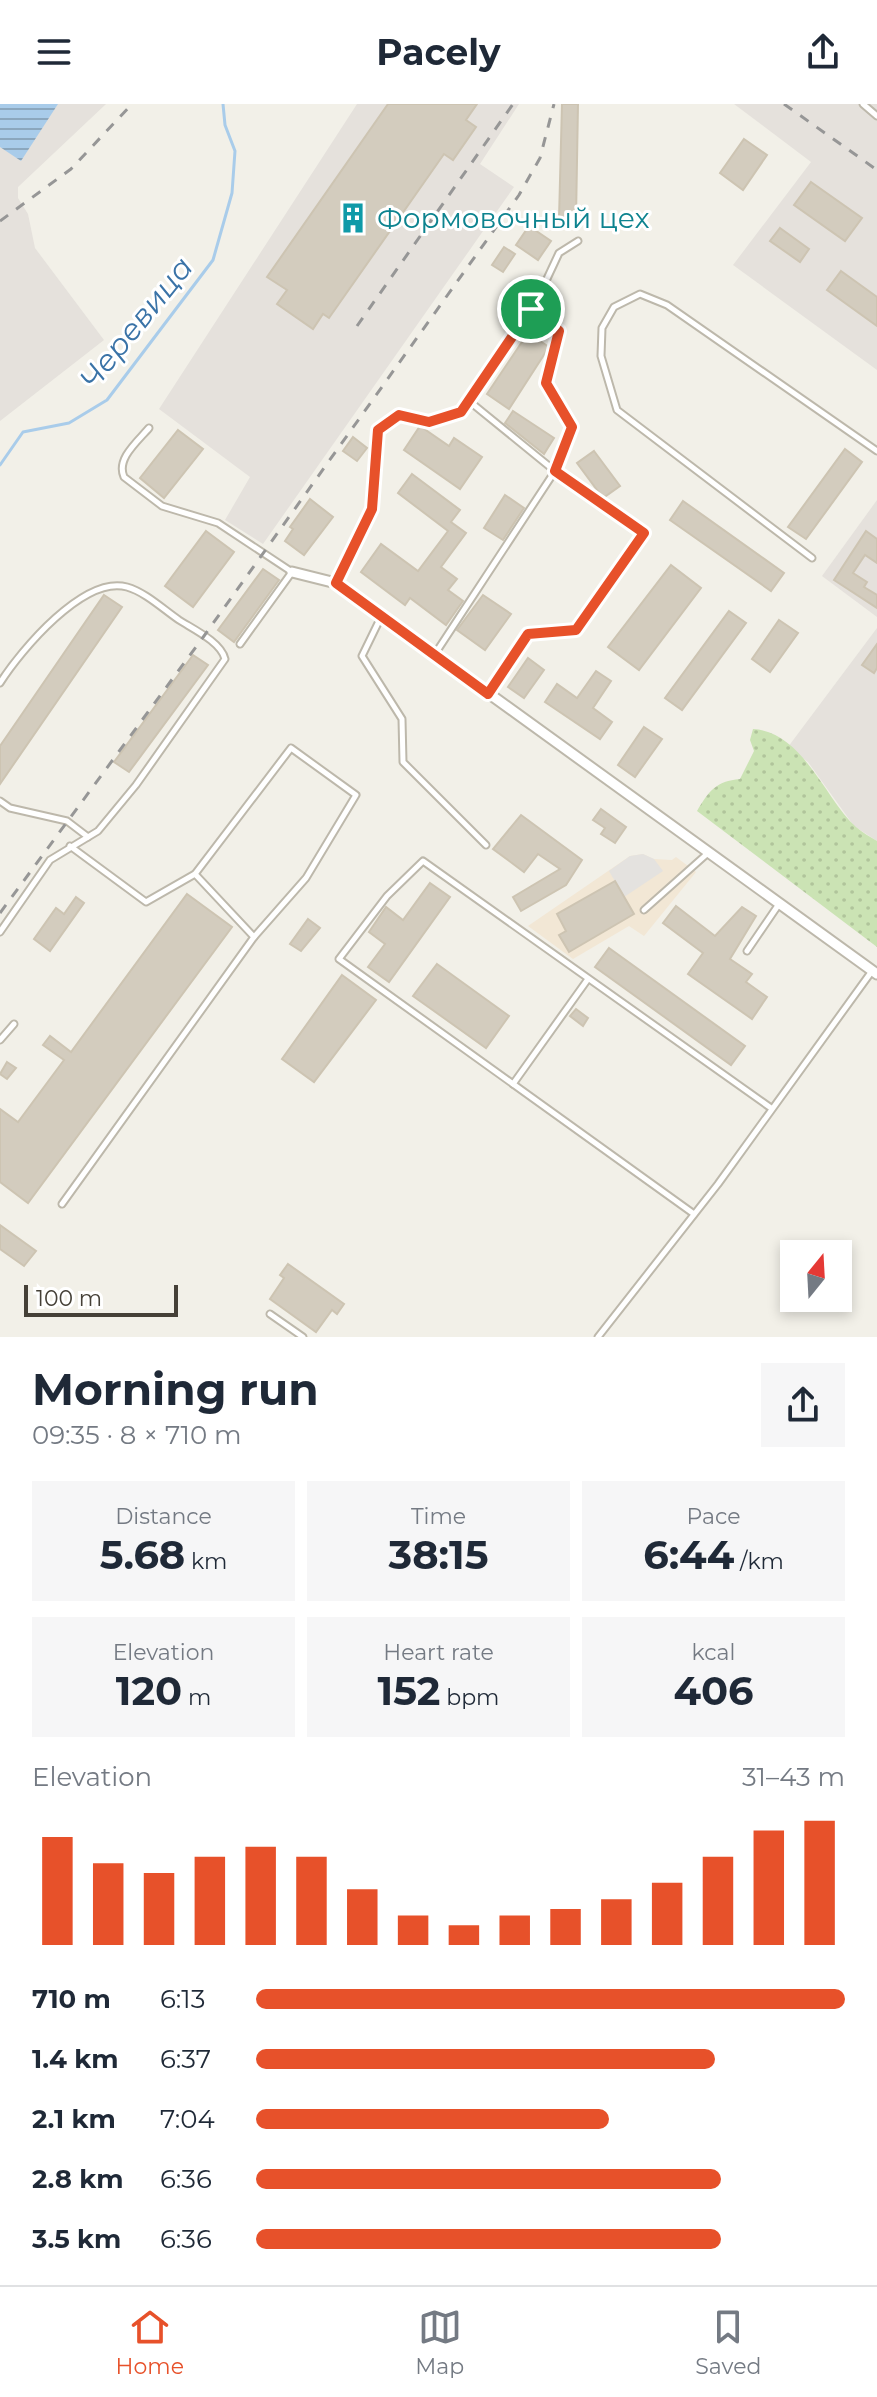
<!DOCTYPE html>
<html lang="en">
<head>
<meta charset="utf-8">
<style>
	:root { --surface:#fff; --page:#f6f6f7; --text:#1f2937; --muted:#747a83; --line:#e0e1e3; --accent:#e7512a }
	body { margin:0; font-family:Montserrat,sans-serif; background:var(--page); color:var(--text); height:100vh; display:flex; flex-direction:column; font-size:30px; white-space:nowrap }
	* { box-sizing:border-box; margin:0 }
	p { font-size:26px; color:var(--muted) }
	.icon { flex:none; width:44px; height:44px; fill:none; stroke:currentColor; stroke-width:2; stroke-linecap:round; stroke-linejoin:round }
	.map { position:relative; height:1233px; overflow:hidden }
	.panel { display:flex; flex-direction:column; background:var(--surface); flex:1 }
	.panel>* { flex:none }
	.needle { width:52px; rotate:18deg }
	.controls { position:absolute; left:780px; top:1136px; display:grid; gap:16px }
	.controls a { display:grid; place-items:center; width:72px; height:72px; border-radius:0px; background:var(--surface); box-shadow:0 4px 12px #0003; font-size:40px }
	.scale { position:absolute; left:24px; bottom:20px; width:154px; box-sizing:border-box; padding-left:8px; border:4px solid #454037; border-top:0; font-size:22px; line-height:28px; white-space:nowrap; color:#454037; -webkit-text-stroke:6px #fff; paint-order:stroke }
	.pin { position:absolute; display:grid; place-items:center; width:68px; height:68px; color:#fff; margin:-34px; border:4px solid #fff; border-radius:50%; box-shadow:0 2px 8px #0007 }
	.round { display:grid; place-items:center; flex:none; width:84px; height:84px; border-radius:0px; background:var(--page) }
	.summary { display:flex; align-items:center; justify-content:space-between; height:136px; padding:0 32px }
	h1 { font-size:44px; font-weight:700; line-height:60px }
	.stats { display:grid; grid-template-columns:repeat(3,1fr); gap:12px; height:136px; padding:8px 32px }
	.stats div { display:grid; align-content:center; border-radius:0px; background:var(--page); text-align:center }
	.stats b { font-size:40px; font-weight:700 }
	.stats small { font-size:22px; font-weight:400 }
	.stats p { font-size:22px }
	.chart { height:224px; padding:16px 32px }
	.chart p { display:flex; justify-content:space-between }
	.chart svg { width:100%; height:144px; margin-top:8px; stroke:var(--accent); stroke-width:6 }
	ul { padding:0 32px; list-style:none; font-size:26px }
	li { display:grid; grid-template-columns:128px 96px 1fr; align-items:center; height:60px }
	li i { height:20px; border-radius:10px; background:var(--accent) }
	header { display:flex; justify-content:space-between; align-items:center; height:104px; padding:0 32px; background:var(--surface); font-size:36px; font-weight:700 }
	.tabs { display:flex; justify-content:space-around; align-items:center; height:112px; border-top:2px solid var(--line); background:var(--surface); font-size:22px; color:var(--muted) }
	.tabs a { display:grid; justify-items:center; gap:4px }
	.tabs .active { color:var(--accent) }
	.map>svg:first-child { display:block }
</style>
</head>
<body>
<header><svg class="icon" aria-label="menu" viewBox="0 0 24 24"><path d="M4 6h16M4 12h16M4 18h16"/></svg>Pacely<svg class="icon" aria-label="share" viewBox="0 0 24 24"><path d="M12 15V3M7 8l5-5 5 5M5 13v7h14v-7"/></svg></header>
<div class="map">
<svg width="877" height="1233" viewBox="0 0 877 1233">
	<defs>
		<pattern id="grass-dots" width="8" height="8" patternUnits="userSpaceOnUse" patternTransform="scale(2)"><rect width="8" height="8" fill="#cbe3b4"/><path d="M2 2h.1M6 6h.1" fill="none" stroke="#b0c49b" stroke-width="1.8" stroke-linecap="round"/></pattern>
		<pattern id="water-rules" width="6" height="5" patternUnits="userSpaceOnUse" patternTransform="scale(2)"><rect width="6" height="5" fill="#a9ccea"/><path d="M0 2.5h6" fill="none" stroke="#8ba7be"/></pattern>
	</defs>
	<rect width="100%" height="100%" fill="#f2f0e8"/>
	<polygon fill="#f2e7d5" points="643,750 654,755 672,756 676,753 696,768 644,832 629,822 573,855 528,822 630,752"/>
	<g fill="#e5e1dc">
		<polygon points="0,0 106,0 18,83 18,94 28,110 35,144 104,236 0,317"/>
		<polygon points="357,0 519,0 480,60 514,83 263,440 225,416 250,373 159,305"/>
		<polygon points="734,0 877,0 877,266 733,161 811,58"/>
		<polygon points="877,396 877,513 822,472"/>
		<polygon points="877,524 877,737 854,722 808,658 788,643"/>
	</g>
	<path fill="url(#grass-dots)" d="M753,625C803,628 825,695 856,723C862,728 870,733 877,737V843L697,707C709,687 716,677 740,675L754,647L750,636Z"/>
	<polygon fill="#e4e2df" points="643,750 654,755 663,767 624,793 609,767 630,752"/>
	<polygon fill="url(#water-rules)" points="0,0 58,0 21,57 0,43"/>
	<g fill="none" stroke-linecap="round" stroke-linejoin="round">
		<polyline stroke="#a9ccea" stroke-width="3" points="0,361 23,328 69,319 107,296 213,156 232,89 235,47 225,21 223,0"/>
	</g>
	<g fill="#d3ccbe" stroke="#cdc4b2" stroke-width="2">
		<polygon points="388,0 477,0 466,16 476,23 453,56 444,50 329,214 323,210 313,225 277,200 287,186 267,173"/>
		<polygon points="562,0 578,0 576,115 559,115"/>
		<polygon points="744,35 767,51 743,86 720,69"/>
		<polygon points="811,78 862,114 845,137 794,101"/>
		<polygon points="529,122 551,137 538,156 516,141"/>
		<polygon points="780,124 809,145 800,158 770,137"/>
		<polygon points="504,143 515,150 503,168 492,161"/>
		<polygon points="841,167 877,193 877,222 827,186"/>
		<polygon points="528,229 549,243 509,305 487,290"/>
		<polygon points="513,307 554,334 544,350 505,319"/>
		<polygon points="420,322 449,342 454,334 482,353 460,385 404,346"/>
		<polygon points="178,326 203,345 164,394 140,374"/>
		<polygon points="353,333 367,344 357,357 343,347"/>
		<polygon points="845,345 862,358 806,435 788,423"/>
		<polygon points="594,347 620,382 603,394 577,359"/>
		<polygon points="412,370 460,406 451,418 466,429 441,463 457,475 448,486 463,497 446,521 410,494 405,501 361,468 381,440 418,467 448,427 398,389"/>
		<polygon points="505,391 524,404 503,436 484,424"/>
		<polygon points="310,395 333,413 304,451 285,437 293,425 290,423"/>
		<polygon points="683,397 784,469 771,487 670,416"/>
		<polygon points="206,427 234,448 193,503 165,482"/>
		<polygon points="866,427 877,435 877,459 865,451 853,469 867,478 864,483 877,491 877,504 834,476"/>
		<polygon points="671,461 701,484 639,566 608,543"/>
		<polygon points="263,465 279,476 234,538 218,526"/>
		<polygon points="104,491 122,503 0,680 0,642"/>
		<polygon points="483,491 511,510 485,546 457,526"/>
		<polygon points="729,507 746,519 682,606 665,594"/>
		<polygon points="779,516 798,529 770,568 752,555"/>
		<polygon points="877,540 877,564 874,569 862,561"/>
		<polygon points="193,551 208,561 129,668 114,658"/>
		<polygon points="528,554 544,566 524,594 508,583"/>
		<polygon points="596,567 611,577 593,604 612,618 600,635 545,598 557,580 577,594"/>
		<polygon points="644,623 662,635 635,673 618,661"/>
		<polygon points="601,705 626,723 615,739 601,730 605,724 593,716"/>
		<polygon points="521,711 582,756 566,781 521,807 513,793 560,765 538,750 524,768 493,745"/>
		<polygon points="615,777 634,810 569,848 559,831 566,827 557,810"/>
		<polygon points="430,779 450,793 389,878 368,863 385,840 369,828 386,803 403,816"/>
		<polygon points="187,790 232,823 28,1099 0,1078 0,1005 18,1018 64,956 43,941 50,932 71,948"/>
		<polygon points="76,793 84,799 50,847 34,835 56,804 64,810"/>
		<polygon points="676,802 715,832 742,803 756,812 730,855 752,870 746,878 767,893 752,915 688,870 703,849 663,819"/>
		<polygon points="308,815 320,824 301,847 290,840"/>
		<polygon points="609,844 745,942 731,961 595,863"/>
		<polygon points="437,860 509,912 486,944 413,892"/>
		<polygon points="342,871 376,896 314,978 282,955"/>
		<polygon points="576,905 588,914 583,922 570,912"/>
		<polygon points="7,958 16,964 7,975 0,970"/>
		<polygon points="0,1121 36,1147 24,1162 0,1145"/>
		<polygon points="288,1160 344,1200 337,1210 332,1206 316,1228 270,1195 284,1174 280,1171"/>
	</g>
	<g fill="none" stroke-linecap="round" stroke-linejoin="round">
		<g stroke="#bdb8ab" stroke-width="9">
			<g id="lane">
				<polyline points="863,0 877,12"/>
				<polyline points="469,297 555,367 644,429 576,526 528,530 488,590"/>
				<path d="M149,324C137,338 116,355 124,373L162,402L218,419L292,468L240,540"/>
				<polyline points="812,454 617,306 601,252 602,224 614,203 640,190 667,201 877,347"/>
				<polyline points="336,478 372,405 378,326 399,311 429,318 461,308 538,194 559,149 578,137"/>
				<polyline points="381,513 362,552 402,615 403,658 486,741"/>
				<polyline points="435,550 555,367 572,323 546,279 559,227 531,205"/>
				<path d="M0,579C21,546 84,471 127,483C145,488 163,505 179,516C193,525 221,538 225,555L136,681L98,727L50,756L0,828"/>
				<polyline points="0,697 10,704 67,717 88,733"/>
				<polyline points="195,770 291,644 356,691 306,774 254,833"/>
				<polyline points="644,806 708,749"/>
				<polyline points="747,847 779,800"/>
				<polyline points="0,936 14,920"/>
				<polyline points="513,980 588,875"/>
				<polyline points="62,1100 254,833 195,770 146,798 70,742"/>
				<polyline points="694,1110 339,855 387,792 423,757 771,1004"/>
				<polyline points="270,1210 303,1233"/>
				<polyline points="598,1233 718,1080 872,867"/>
			</g>
		</g>
		<g stroke="#bdb8ab" stroke-width="13">
			<polyline id="street" points="292,468 336,479 877,870"/>
		</g>
		<use href="#lane" stroke="#fff" stroke-width="5"/>
		<use href="#street" stroke="#fff" stroke-width="9"/>
		<g stroke="#969696" stroke-width="3" stroke-dasharray="10 10" stroke-linecap="butt">
			<polyline points="784,0 877,66"/>
			<polyline points="0,117 71,65 132,0"/>
			<polyline points="357,222 513,0"/>
			<polyline points="0,809 204,532 519,91 540,54 554,0"/>
		</g>
	</g>
	<g fill="none" stroke-linecap="round" stroke-linejoin="round">
		<g stroke="#fff" stroke-width="16">
			<polygon id="route" points="531,205 559,227 546,279 572,323 555,367 644,429 576,526 528,530 488,590 336,479 372,405 378,326 399,311 429,318 461,308"/>
		</g>
		<use href="#route" stroke="#e7512a" stroke-width="10"/>
	</g>
	<defs>
		<g id="building-bare" transform="scale(2.4)"><path d="M-4-6H4V6H1V3H-1V6H-4ZM-2.5-4.3h1.7v1.8h-1.7ZM.8-4.3h1.7v1.8H.8ZM-2.5-1h1.7V.8h-1.7ZM.8-1h1.7V.8H.8Z" fill="#0f9aa8" stroke="#fff" stroke-width="2.5" paint-order="stroke"/></g>
	</defs>
	<g fill-rule="evenodd">
		<use href="#building-bare" x="353" y="114"/>
	</g>
	<g text-anchor="middle" dominant-baseline="central" stroke-width="6" stroke-linejoin="round" paint-order="stroke">
		<g font-size="28" fill="#0d838f" stroke="#fff" text-anchor="start">
			<text x="377" y="114">Формовочный цех</text>
		</g>
		<g font-size="30" font-style="italic" fill="#3a73a7" stroke="#fff">
			<text transform="translate(136 219) rotate(-51)">Черевица</text>
		</g>
	</g>
</svg>
<div class="controls">
<a><svg class="needle" viewBox="-14 -14 28 28"><path d="M0-13l5 13h-10z" fill="#e53935"/><path d="M0 13l5-13h-10z" fill="#747a83"/></svg></a>
</div>
<div class="scale">100 m</div>
<div class="pin" style="left:531px;top:205px;background:#1e9e55"><svg class="icon" aria-label="arrive" viewBox="0 0 24 24"><path d="M6 21V4h12l-3 4 3 4H6"/></svg></div>
</div>
<section class="panel">
<div class="summary"><div><h1>Morning run</h1><p>09:35 · 8 × 710 m</p></div><a class="round"><svg class="icon" aria-label="share" viewBox="0 0 24 24"><path d="M12 15V3M7 8l5-5 5 5M5 13v7h14v-7"/></svg></a></div>
<div class="stats">
<div><p>Distance</p><b>5.68<small> km</small></b></div>
<div><p>Time</p><b>38:15</b></div>
<div><p>Pace</p><b>6:44<small> /km</small></b></div>
</div>
<div class="stats">
<div><p>Elevation</p><b>120<small> m</small></b></div>
<div><p>Heart rate</p><b>152<small> bpm</small></b></div>
<div><p>kcal</p><b>406</b></div>
</div>
<div class="chart"><p><span>Elevation</span>31–43 m</p>
<svg viewBox="0 0 160 44" preserveAspectRatio="none"><path d="M5 44V11M15 44V19M25 44V22M35 44V17M45 44V14M55 44V17M65 44V27M75 44V35M85 44V38M95 44V35M105 44V33M115 44V30M125 44V25M135 44V17M145 44V9M155 44V6"/></svg>
</div>
<ul>
<li><b>710 m</b>6:13<i style="width:100%"></i></li>
<li><b>1.4 km</b>6:37<i style="width:78%"></i></li>
<li><b>2.1 km</b>7:04<i style="width:60%"></i></li>
<li><b>2.8 km</b>6:36<i style="width:79%"></i></li>
<li><b>3.5 km</b>6:36<i style="width:79%"></i></li>
</ul>
</section>
<nav class="tabs">
<a class="active"><svg class="icon" aria-label="home" viewBox="0 0 24 24"><path d="M3 11l9-7 9 7M6 9v11h12V9"/></svg>Home</a>
<a><svg class="icon" aria-label="map" viewBox="0 0 24 24"><path d="M3 6l6-2 6 2 6-2v14l-6 2-6-2-6 2zM9 4v14M15 6v14"/></svg>Map</a>
<a><svg class="icon" aria-label="saved" viewBox="0 0 24 24"><path d="M7 4h10v16l-5-4-5 4z"/></svg>Saved</a>
</nav>
</body>
</html>
